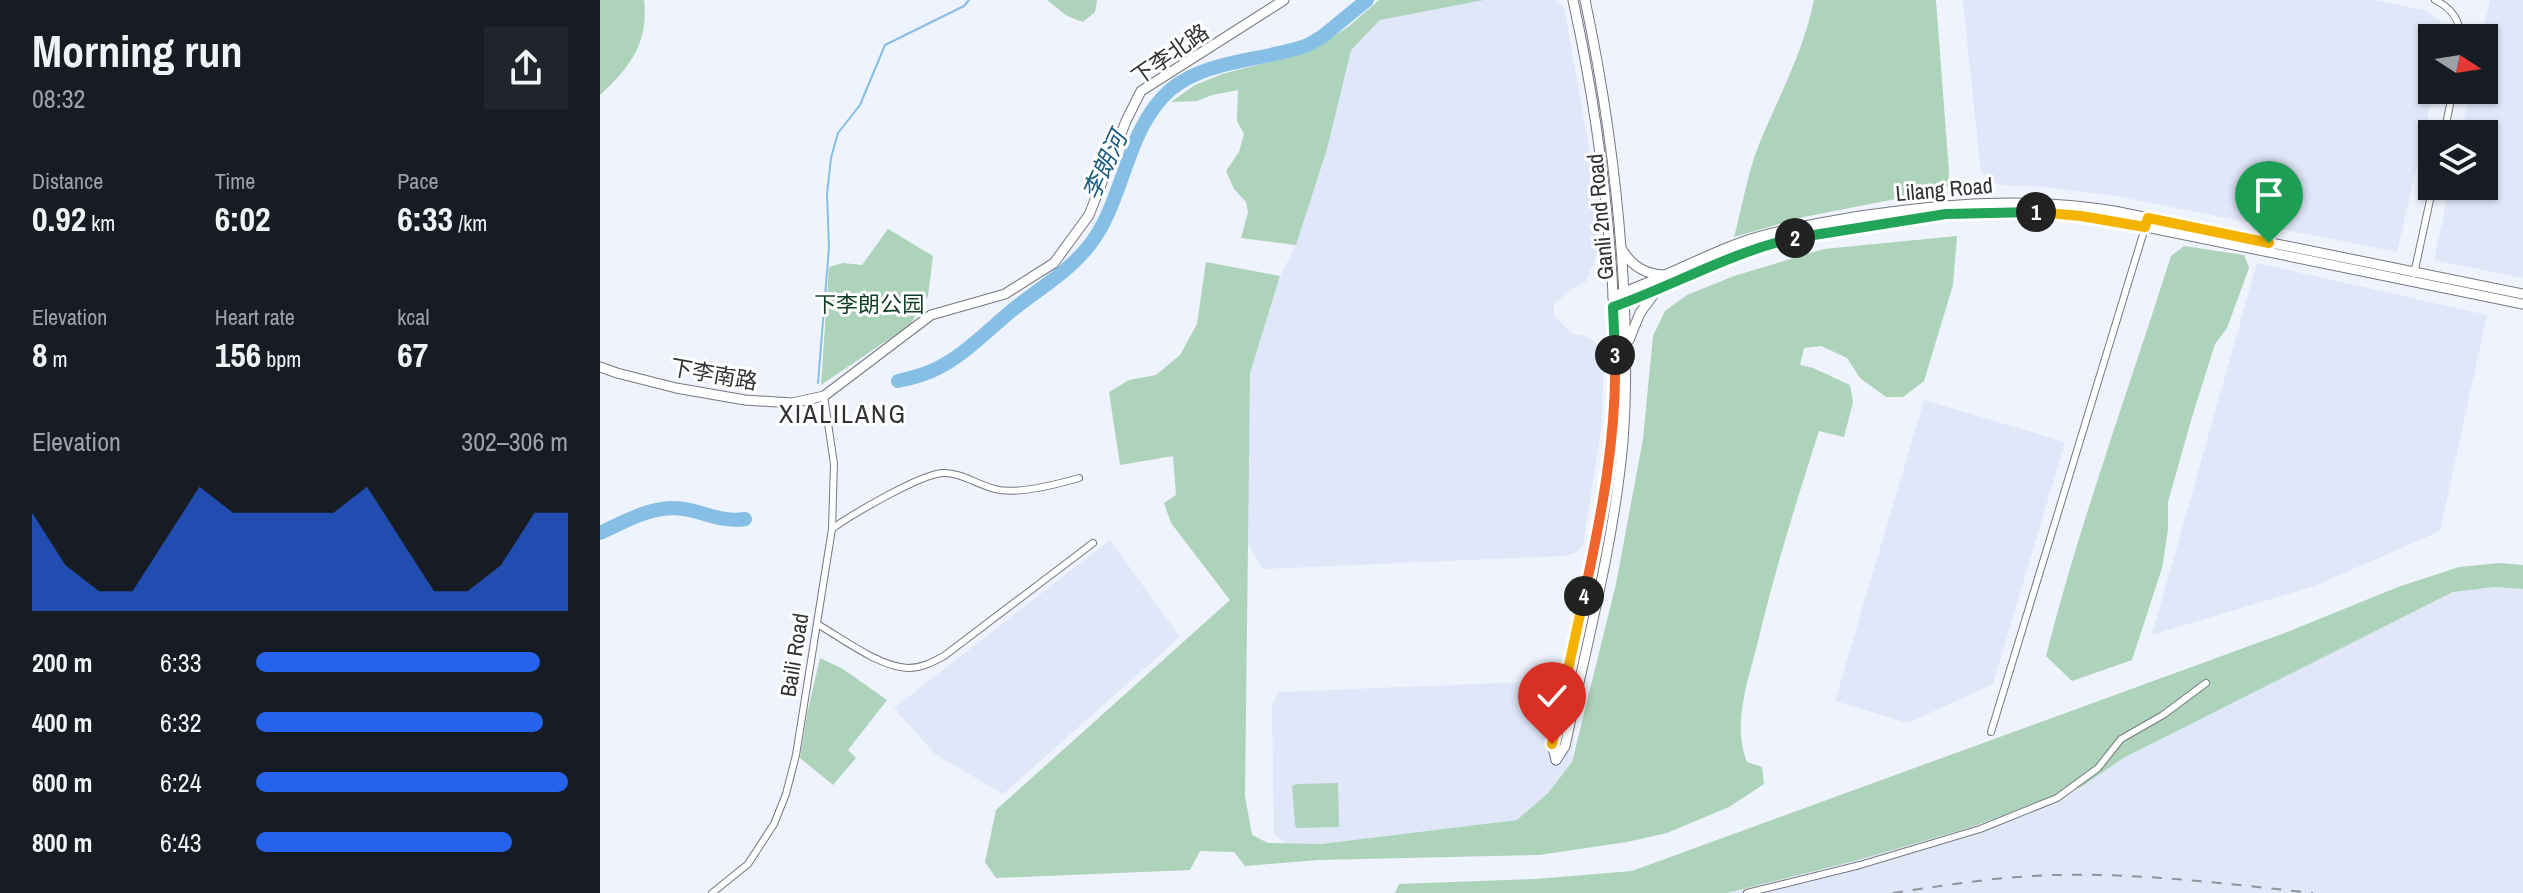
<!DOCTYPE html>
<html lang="en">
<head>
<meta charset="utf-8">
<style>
	:root { --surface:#171b24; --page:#20242c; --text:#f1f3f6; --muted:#9ea1a6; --accent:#2563eb }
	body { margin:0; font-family:"Archivo Narrow","Noto Sans SC",sans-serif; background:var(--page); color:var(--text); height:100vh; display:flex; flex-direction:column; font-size:30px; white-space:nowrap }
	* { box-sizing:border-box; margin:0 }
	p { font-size:26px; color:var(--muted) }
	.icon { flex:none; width:44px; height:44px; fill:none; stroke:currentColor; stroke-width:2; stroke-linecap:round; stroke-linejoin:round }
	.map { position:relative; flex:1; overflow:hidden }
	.drawer { display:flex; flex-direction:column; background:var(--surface); width:600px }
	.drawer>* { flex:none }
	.needle { width:52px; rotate:102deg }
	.buttons { position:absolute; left:1818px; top:24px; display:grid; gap:16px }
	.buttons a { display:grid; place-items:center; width:80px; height:80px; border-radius:0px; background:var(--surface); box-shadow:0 2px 6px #0004; font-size:40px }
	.pin { position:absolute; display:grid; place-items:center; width:68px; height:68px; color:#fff; margin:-82px -34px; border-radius:50% 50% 50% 0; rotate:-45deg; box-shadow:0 0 8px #0007 }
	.pin .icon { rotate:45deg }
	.km { position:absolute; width:40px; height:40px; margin:-20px; border-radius:50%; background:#222; color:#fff; font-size:22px; line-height:40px; text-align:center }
	.round { display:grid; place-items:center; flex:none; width:84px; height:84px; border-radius:0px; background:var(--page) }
	.head { display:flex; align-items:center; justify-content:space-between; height:136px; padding:0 32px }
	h1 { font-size:44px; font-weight:700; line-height:60px }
	.stats { display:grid; grid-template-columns:repeat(3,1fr); gap:12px; height:136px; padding:8px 32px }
	.stats div { display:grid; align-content:center }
	.stats b { font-size:34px; font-weight:700 }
	.stats small { font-size:22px; font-weight:400 }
	.stats p { font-size:22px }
	.chart { height:224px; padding:16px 32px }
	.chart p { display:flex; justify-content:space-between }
	.chart svg { width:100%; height:144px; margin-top:8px; fill:var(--accent); opacity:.7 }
	ul { padding:0 32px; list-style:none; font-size:26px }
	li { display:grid; grid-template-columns:128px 96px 1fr; align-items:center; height:60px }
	li i { height:20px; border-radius:10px; background:var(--accent) }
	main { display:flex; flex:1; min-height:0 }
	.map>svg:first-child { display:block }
</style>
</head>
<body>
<main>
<section class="drawer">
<div class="head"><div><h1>Morning run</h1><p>08:32</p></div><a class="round"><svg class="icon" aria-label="share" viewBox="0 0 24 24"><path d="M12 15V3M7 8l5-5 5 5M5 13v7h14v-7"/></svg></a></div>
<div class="stats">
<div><p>Distance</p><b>0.92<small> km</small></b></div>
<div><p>Time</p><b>6:02</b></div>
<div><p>Pace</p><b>6:33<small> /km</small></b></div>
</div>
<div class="stats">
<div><p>Elevation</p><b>8<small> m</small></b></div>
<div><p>Heart rate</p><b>156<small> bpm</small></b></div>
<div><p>kcal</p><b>67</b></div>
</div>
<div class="chart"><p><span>Elevation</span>302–306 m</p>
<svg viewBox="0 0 160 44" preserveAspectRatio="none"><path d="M0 44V14L10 30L20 38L30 38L40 22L50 6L60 14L70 14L80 14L90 14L100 6L110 22L120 38L130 38L140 30L150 14L160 14V44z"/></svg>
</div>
<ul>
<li><b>200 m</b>6:33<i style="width:91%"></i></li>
<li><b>400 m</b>6:32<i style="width:92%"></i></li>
<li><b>600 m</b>6:24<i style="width:100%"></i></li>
<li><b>800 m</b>6:43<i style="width:82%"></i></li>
</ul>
</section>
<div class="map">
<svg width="1923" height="893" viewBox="0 0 1923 893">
	<rect width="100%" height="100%" fill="#eff3fd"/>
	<g fill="#e0e7f8">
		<polygon points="884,0 955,0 964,7 988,142 999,249 986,282 971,289 954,304 954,315 972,334 985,336 994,341 1001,351 1004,365 1001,430 983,546 975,553 962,556 662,569 647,541 650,373 680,276 696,245 727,149 750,50 780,20"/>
		<polygon points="1363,0 1774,0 1823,10 1839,19 1847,36 1846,38 1832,38 1832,90 1834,90 1797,252 1510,195 1444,187 1400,185 1381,173"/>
		<polygon points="1890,0 1923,0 1923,278 1834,260 1850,186 1884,186 1884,134 1861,134 1870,90 1884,90 1884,38 1881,38"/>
		<polygon points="1657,263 1887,315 1840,531 1717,585 1552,635"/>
		<polygon points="1324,400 1465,442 1393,684 1308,723 1235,701"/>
		<polygon points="510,540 580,637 403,794 335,754 294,708"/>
		<polygon points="1894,587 1923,589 1923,893 1127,893 1258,860 1368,828 1481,787 1525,757 1853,592"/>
		<polygon points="978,680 972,762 948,793 917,820 721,844 686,845 674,833 672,705 678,692"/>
	</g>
	<g fill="#add3ba">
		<path d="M0,0H44C49,43 30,67 0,95Z"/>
		<polygon points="447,0 497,0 495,12 483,22 467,16"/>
		<polygon points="779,0 884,0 780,20 751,50 727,149 696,245 641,238 648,212 646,202 634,189 626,171 639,152 644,134 637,121 638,90 612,95 597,101 571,102 595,85 622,74 708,52 748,27"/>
		<path d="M1214,0H1336L1349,173L1348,186L1336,191L1204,217L1134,237C1142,208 1147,175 1158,147C1178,98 1204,51 1214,0Z"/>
		<polygon points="288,229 333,256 328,296 310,325 221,385 229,267 243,263 262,265"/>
		<path d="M1357,236L1353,285L1324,381L1303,397H1286L1260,378L1247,358L1221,346L1204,348L1200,365L1213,368L1250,385L1253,402L1244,437L1219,431C1197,499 1176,567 1159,637C1150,676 1131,722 1147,762L1162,767L1164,784L1129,807L1067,833L1027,842L939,855L718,860L645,866L634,852L600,851L590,870L396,878L385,862L396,810L630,600L571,523L564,503L576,495L573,456L520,465L509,392L529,380L556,375L580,355L597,324L606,262L680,276L650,373L645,796L652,835L668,843L721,844L917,820L948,793L972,762L1016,584L1043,439L1053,336L1065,311L1087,295L1134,276L1224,249Z"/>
		<path d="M1584,246L1644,255L1649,268L1627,328L1615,344L1592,417L1568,502V530L1562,568L1532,660L1472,681L1446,656C1480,521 1529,389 1571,256Z"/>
		<polygon points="1899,563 1923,565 1923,589 1894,587 1853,592 1525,757 1481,787 1368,828 1258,860 1127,893 795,893 799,884 935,879 1032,871 1682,634 1798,587 1859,567"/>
		<polygon points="220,658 243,669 287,700 248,750 256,758 233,785 200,758 207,714"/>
		<polygon points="738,783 739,827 697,828 695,825 692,786 697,784"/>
	</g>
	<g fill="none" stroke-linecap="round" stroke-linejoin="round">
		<polyline stroke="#85bfe6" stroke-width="2" points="218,383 229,247 227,194 231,158 238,133 260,105 285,45 364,6 369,0"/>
		<g stroke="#85bfe6" stroke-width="14">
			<path d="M298,381C312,378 325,375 338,368C367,353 390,328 415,308C444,285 476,267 496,236C525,191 528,127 570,90C607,59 664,61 708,45L723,36L767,0"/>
			<path d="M0,533C26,521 54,504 84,509C105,512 123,523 145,519"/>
		</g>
		<g stroke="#757881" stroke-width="8">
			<g id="street">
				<path d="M1835,0C1852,8 1860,20 1861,38"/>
				<polyline points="1844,134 1853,90"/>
				<polyline points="1814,274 1833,186"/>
				<path d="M233,528C253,514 319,475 342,473C360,472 378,485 395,489C415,495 458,484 479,478"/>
				<path d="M217,624C242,638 279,667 308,668C322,668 333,662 344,656L493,543"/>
				<polyline points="1391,732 1548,218"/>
				<polyline points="112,893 148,864 174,824 186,794 196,755 232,529 234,464 224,396"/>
				<polyline points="1147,893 1260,865 1380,829 1457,798 1498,768 1521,739 1563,715 1606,683"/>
			</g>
		</g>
		<g stroke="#757881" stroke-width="11">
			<g id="secondary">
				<path d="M1023,251C1032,266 1045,274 1063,275"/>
				<path d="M1013,296C1057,281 1098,258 1142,242C1180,229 1220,223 1260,216C1349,203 1424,197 1514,211L1923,294"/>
				<polyline points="1013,307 1045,296 1141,253 1174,242 1209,234 1346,214 1421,211 1512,220 1923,304"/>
				<polyline points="1029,340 1040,313 1054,294"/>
				<polyline points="0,367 17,373 76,388 145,400 192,403 224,396 331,315 405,294 454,263 489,215 526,121 541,91 684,0"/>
				<path d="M956,760L965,746C986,646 1014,544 1023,441C1027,393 1026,344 1024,295C1019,195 1006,98 985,0"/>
				<path d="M956,760L952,744C974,644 1002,543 1012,440C1017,386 1015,331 1012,276C1006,183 993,91 973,0"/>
			</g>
		</g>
		<use href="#street" stroke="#fff" stroke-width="6"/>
		<use href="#secondary" stroke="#fff" stroke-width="9"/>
		<path stroke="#90939a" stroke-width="2" stroke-dasharray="10 10" stroke-linecap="butt" d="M1293,893C1347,885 1402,876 1457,875C1542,873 1628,884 1713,893"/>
	</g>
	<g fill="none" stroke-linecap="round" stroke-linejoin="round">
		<g stroke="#fff" stroke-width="16">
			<polyline id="split-1" points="1436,212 1481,216 1545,227 1548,218 1669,243"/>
		</g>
		<g stroke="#fff" stroke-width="16">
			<polyline id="split-2" points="1195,238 1346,214 1436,212"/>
		</g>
		<g stroke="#fff" stroke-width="16">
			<path id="split-3" d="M1015,355L1013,307C1075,285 1131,252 1195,238"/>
		</g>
		<g stroke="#fff" stroke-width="16">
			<path id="split-4" d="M984,596C1001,517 1017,437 1015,355"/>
		</g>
		<g stroke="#fff" stroke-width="16">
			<polyline id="split-5" points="952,744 984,596"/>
		</g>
		<use href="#split-1" stroke="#f5b400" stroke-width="10"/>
		<use href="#split-2" stroke="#22a559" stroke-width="10"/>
		<use href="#split-3" stroke="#22a559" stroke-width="10"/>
		<use href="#split-4" stroke="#f0652b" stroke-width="10"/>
		<use href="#split-5" stroke="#f5b400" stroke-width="10"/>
	</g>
	<g text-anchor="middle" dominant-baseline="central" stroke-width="6" stroke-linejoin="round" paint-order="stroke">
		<g font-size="22" fill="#313236" stroke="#fff">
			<text transform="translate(570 54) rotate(-35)">下李北路</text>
			<text transform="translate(1344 189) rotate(-5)">Lilang Road</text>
			<text transform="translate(1000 217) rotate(-95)">Ganli 2nd Road</text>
			<text transform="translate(114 374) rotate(10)">下李南路</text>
			<text transform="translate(194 655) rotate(-81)">Baili Road</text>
		</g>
		<g font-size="22" fill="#103f26" stroke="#fff">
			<text x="269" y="304">下李朗公园</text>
		</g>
		<g font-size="24" font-style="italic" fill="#1a5d83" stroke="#fff">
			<text transform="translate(504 165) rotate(-65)">李朗河</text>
		</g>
		<g font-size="26" letter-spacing="2" fill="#313236" stroke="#fff">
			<text x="243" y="413">XIALILANG</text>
		</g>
	</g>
</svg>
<div class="buttons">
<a><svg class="needle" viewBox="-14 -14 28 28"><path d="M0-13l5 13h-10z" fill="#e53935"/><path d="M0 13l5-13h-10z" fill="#9ea1a6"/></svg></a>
<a><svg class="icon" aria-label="layers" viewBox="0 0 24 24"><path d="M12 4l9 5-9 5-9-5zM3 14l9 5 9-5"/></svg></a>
</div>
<div class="pin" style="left:1669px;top:243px;background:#1e9e55"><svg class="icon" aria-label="arrive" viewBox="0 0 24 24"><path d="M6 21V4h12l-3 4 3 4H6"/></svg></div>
<div class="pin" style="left:952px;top:744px;background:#d93025"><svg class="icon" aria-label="check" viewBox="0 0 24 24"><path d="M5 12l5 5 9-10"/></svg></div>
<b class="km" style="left:1436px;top:212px">1</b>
<b class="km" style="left:1195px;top:238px">2</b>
<b class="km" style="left:1015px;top:355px">3</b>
<b class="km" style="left:984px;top:596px">4</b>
</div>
</main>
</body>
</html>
